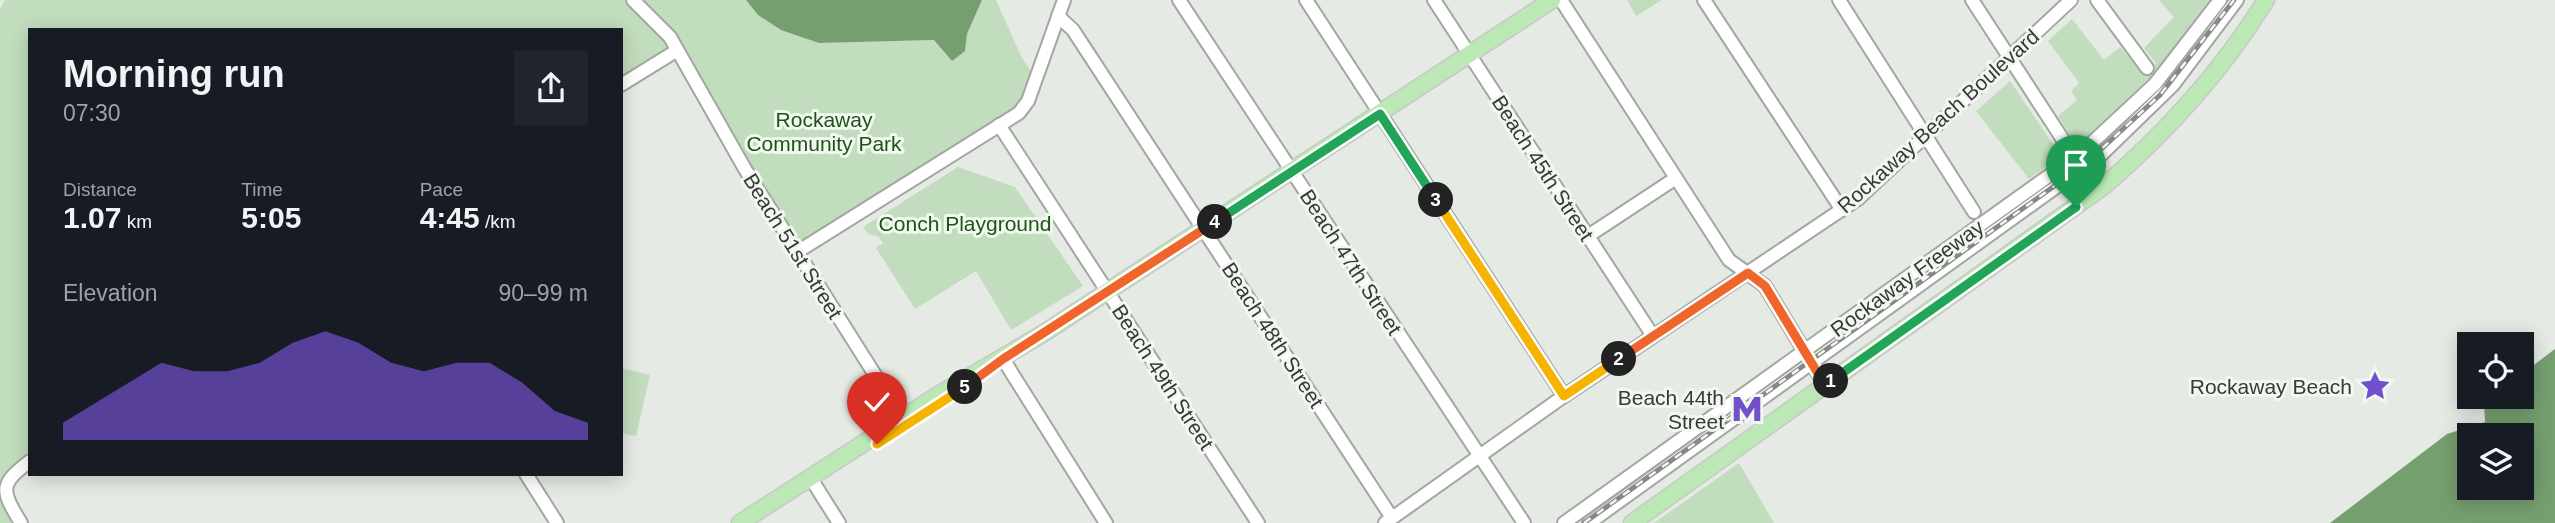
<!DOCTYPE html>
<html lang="en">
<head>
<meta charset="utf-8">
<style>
	:root { --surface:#171b24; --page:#20242c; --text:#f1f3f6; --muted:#9ea1a6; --accent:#7151cb }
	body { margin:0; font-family:Arial,sans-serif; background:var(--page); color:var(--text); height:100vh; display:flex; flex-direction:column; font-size:26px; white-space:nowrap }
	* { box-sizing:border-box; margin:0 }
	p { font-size:23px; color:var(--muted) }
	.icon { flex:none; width:38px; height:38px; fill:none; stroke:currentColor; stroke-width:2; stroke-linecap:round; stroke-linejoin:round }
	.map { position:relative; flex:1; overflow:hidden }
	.details { position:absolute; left:28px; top:28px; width:595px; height:448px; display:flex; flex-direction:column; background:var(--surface); border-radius:0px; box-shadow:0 4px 18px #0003 }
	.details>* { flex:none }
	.fabs { position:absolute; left:2457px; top:332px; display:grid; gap:14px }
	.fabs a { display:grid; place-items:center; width:77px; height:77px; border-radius:0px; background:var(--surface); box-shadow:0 4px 18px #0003; font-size:35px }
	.pin { position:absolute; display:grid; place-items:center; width:60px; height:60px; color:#fff; margin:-72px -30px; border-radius:50% 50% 50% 0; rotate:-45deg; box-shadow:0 0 7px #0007 }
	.pin .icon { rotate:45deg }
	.km { position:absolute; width:35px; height:35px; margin:-18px; border-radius:50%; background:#222; color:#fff; font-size:19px; line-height:35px; text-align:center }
	.round { display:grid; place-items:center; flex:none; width:74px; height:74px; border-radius:0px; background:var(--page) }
	.head { display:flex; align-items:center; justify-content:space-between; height:119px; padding:0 35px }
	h1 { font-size:38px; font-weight:700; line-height:52px }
	.figures { display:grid; grid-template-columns:repeat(3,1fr); gap:10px; height:119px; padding:7px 35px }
	.figures div { display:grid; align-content:center }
	.figures b { font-size:30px; font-weight:700 }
	.figures small { font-size:19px; font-weight:400 }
	.figures p { font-size:19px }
	.chart { height:196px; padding:14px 35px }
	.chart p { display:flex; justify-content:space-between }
	.chart svg { width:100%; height:126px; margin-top:7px; fill:var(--accent); opacity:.7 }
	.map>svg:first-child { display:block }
</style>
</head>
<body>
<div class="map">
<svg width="2555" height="523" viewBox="0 0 2555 523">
	<rect width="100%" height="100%" fill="#e5eae4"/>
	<g fill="#c2ddbd">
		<polygon points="5,0 746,0 758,15 819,43 934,40 965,51 967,34 982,0 996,0 1021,56 1036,79 1028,101 797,252 676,51 621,85 621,30 30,30 30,461 7,476 21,523 0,523 0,9"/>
		<polygon points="1627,0 1662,0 1636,16"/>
		<path d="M2159,0H2212C2175,55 2129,105 2078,147L2058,116L2077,100L2071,91L2079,83L2048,41L2072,19L2104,60L2120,47L2143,74L2156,63L2144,48L2174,17Z"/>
		<polygon points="2010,81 2061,156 2029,179 1976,111"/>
		<polygon points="958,167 1015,187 1083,286 1011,330 976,271 915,309 876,248 883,243 878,236 868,234 863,227"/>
		<polygon points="621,368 650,375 636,436 621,433"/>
		<polygon points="1739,463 1774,523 1654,523"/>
	</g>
	<g fill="#769f70" fill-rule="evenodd">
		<polygon points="746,0 982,0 967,34 965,51 952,61 934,40 819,43 781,30 758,15"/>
		<path d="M2555,349V523H2330L2447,434L2485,422L2484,403L2492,397H2522V374ZM2469,436H2522V488H2469Z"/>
	</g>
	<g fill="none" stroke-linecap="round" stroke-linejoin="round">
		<g stroke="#a2a7a1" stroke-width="16">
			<g id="minor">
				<polyline points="633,0 670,37 745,169 906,424"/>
				<polyline points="1179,0 1524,523"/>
				<polyline points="1306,0 1564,396"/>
				<polyline points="1434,0 1653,336"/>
				<polyline points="1561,0 1729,260 1765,286 1825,385"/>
				<polyline points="1704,0 1842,210"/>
				<polyline points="1839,0 1974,212"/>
				<polyline points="1972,0 2097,192"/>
				<polyline points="2097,0 2147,68"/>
				<polyline points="1058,16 1073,30 1392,518"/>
				<polyline points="621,85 676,51"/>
				<polyline points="999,125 1258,523"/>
				<polyline points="1588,236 1676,178"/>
				<polyline points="797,252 1019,113 1028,101 1064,0"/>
				<polyline points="1003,359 1106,523"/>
				<polyline points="526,474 557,523"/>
				<polyline points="810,477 839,523"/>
				<path d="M21,523C0,489 0,484 30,461"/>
				<polyline points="1385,523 1564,396 1859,198 2071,0"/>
				<polyline points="1564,523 2082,152 2155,84 2220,0"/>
				<polyline points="1589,523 2102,154 2173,85 2237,0"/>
			</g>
		</g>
		<g stroke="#c7c8c7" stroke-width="19">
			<g id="major">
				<polyline points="740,523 935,397 1044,333 1552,0"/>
				<path d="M1632,523L2104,186C2168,131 2222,71 2266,0"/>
			</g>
		</g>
		<use href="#minor" stroke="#fff" stroke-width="12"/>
		<use href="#major" stroke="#bce8b5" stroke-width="16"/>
		<g stroke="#868985" stroke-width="5">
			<polyline id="rail" points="1584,523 2085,164 2160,95 2234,0"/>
		</g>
		<use href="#rail" stroke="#f2f8f1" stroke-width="2.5" stroke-dasharray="8" stroke-linecap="butt"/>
	</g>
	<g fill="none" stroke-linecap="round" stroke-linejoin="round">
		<g stroke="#fff" stroke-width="14">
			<polyline id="split-1" points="1831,381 2076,207"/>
		</g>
		<g stroke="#fff" stroke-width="14">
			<polyline id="split-2" points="1619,359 1748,273 1765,286 1825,385 1831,381"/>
		</g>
		<g stroke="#fff" stroke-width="14">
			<polyline id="split-3" points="1436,200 1564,396 1619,359"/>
		</g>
		<g stroke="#fff" stroke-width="14">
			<polyline id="split-4" points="1215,222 1380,114 1436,200"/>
		</g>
		<g stroke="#fff" stroke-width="14">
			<polyline id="split-5" points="965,387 1003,359 1215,222"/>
		</g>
		<g stroke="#fff" stroke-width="14">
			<polyline id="split-6" points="877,444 965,387"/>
		</g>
		<use href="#split-1" stroke="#22a559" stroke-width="9"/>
		<use href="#split-2" stroke="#f0652b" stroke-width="9"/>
		<use href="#split-3" stroke="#f5b400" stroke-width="9"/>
		<use href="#split-4" stroke="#22a559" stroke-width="9"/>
		<use href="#split-5" stroke="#f0652b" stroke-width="9"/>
		<use href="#split-6" stroke="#f5b400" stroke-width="9"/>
	</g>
	<defs>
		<g id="sight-bare" transform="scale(2.415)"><path d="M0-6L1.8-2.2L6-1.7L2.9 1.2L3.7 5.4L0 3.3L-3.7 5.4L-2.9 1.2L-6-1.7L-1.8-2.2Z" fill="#7151cb" stroke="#f2f8f1" stroke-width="2.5" paint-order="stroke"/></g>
		<g id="metro-bare" transform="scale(2.415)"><path d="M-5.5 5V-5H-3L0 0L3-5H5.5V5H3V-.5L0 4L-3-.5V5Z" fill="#7151cb" stroke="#f2f8f1" stroke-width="2.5" paint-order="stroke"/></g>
	</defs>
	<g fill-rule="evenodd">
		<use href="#sight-bare" x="2375" y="386"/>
		<use href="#metro-bare" x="1747" y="409"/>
	</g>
	<g text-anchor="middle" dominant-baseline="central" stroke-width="6" stroke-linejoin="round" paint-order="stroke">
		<g font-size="21" fill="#1c5414" stroke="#f2f8f1">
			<text x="824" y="119">Rockaway<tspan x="824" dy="24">Community Park</tspan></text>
			<text x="965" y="223">Conch Playground</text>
		</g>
		<g font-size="21" fill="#373a37" stroke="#f2f8f1">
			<text transform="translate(1938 121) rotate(-42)">Rockaway Beach Boulevard</text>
			<text transform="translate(1543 168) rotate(57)">Beach 45th Street</text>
			<text transform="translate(793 246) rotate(58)">Beach 51st Street</text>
			<text transform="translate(1351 262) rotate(57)">Beach 47th Street</text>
			<text transform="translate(1907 278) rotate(-36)">Rockaway Freeway</text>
			<text transform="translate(1273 335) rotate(57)">Beach 48th Street</text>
			<text transform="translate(1163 377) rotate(57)">Beach 49th Street</text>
		</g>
		<g font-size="21" fill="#373a37" stroke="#f2f8f1" text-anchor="end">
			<text x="2352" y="386">Rockaway Beach</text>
			<text x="1724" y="397">Beach 44th<tspan x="1724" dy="24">Street</tspan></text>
		</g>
	</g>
</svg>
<div class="fabs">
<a><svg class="icon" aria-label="locate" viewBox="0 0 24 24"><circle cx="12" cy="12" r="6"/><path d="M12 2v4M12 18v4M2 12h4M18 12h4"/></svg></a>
<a><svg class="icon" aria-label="layers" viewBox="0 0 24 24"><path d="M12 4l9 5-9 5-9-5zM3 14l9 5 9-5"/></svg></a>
</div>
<div class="pin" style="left:2076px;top:207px;background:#1e9e55"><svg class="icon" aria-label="arrive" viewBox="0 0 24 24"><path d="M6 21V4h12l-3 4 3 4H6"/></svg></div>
<div class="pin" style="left:877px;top:444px;background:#d93025"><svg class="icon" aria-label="check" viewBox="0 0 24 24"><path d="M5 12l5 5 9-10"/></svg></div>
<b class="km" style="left:1831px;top:381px">1</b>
<b class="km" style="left:1619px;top:359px">2</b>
<b class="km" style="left:1436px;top:200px">3</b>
<b class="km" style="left:1215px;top:222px">4</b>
<b class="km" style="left:965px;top:387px">5</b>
<section class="details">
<div class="head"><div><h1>Morning run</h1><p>07:30</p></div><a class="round"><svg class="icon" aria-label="share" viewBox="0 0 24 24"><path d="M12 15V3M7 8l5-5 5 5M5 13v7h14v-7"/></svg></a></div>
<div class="figures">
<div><p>Distance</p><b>1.07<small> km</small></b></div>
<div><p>Time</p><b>5:05</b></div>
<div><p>Pace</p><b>4:45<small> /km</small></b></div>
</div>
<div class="chart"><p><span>Elevation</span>90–99 m</p>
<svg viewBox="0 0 160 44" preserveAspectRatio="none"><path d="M0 44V38L10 31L20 24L30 17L40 20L50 20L60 17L70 10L80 6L90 10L100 17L110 20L120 17L130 17L140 24L150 34L160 38V44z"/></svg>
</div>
</section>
</div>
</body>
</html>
